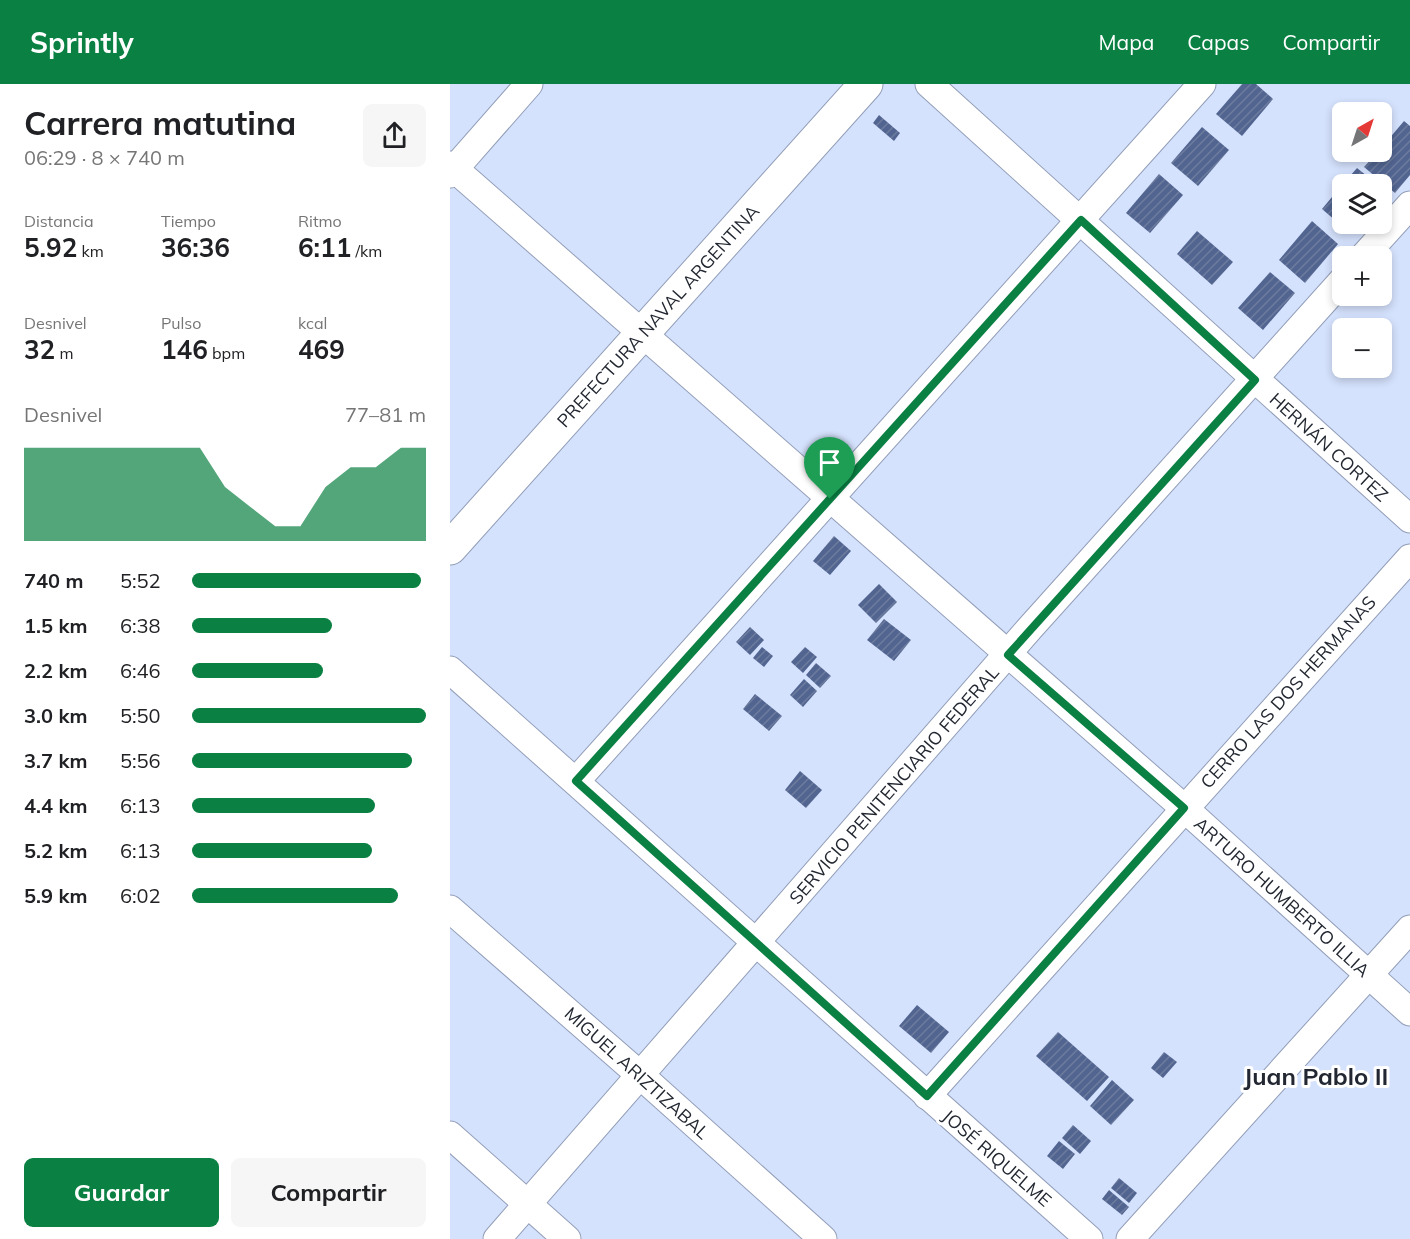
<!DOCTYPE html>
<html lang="es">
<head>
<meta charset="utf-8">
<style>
	:root { --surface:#fff; --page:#f6f6f6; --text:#202124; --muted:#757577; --accent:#0b8043 }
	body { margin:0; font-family:Mulish,sans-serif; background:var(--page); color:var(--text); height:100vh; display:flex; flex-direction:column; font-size:22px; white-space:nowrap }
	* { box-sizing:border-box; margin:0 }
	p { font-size:20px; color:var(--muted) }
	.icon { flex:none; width:33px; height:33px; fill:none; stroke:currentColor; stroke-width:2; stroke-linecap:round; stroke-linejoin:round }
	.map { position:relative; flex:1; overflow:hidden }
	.sheet { display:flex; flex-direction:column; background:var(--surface); width:450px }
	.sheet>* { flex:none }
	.needle { width:39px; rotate:39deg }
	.tools { position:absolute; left:882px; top:18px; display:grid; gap:12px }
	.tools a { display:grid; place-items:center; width:60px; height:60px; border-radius:9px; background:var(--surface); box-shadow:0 3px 9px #0003; font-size:30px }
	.pin { position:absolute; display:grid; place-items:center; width:51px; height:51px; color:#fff; margin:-62px -26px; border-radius:50% 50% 50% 0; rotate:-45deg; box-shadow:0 0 6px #0007 }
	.pin .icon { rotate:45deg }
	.round { display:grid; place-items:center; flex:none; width:63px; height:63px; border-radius:9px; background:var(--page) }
	.summary { display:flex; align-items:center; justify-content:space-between; height:102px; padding:0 24px }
	h1 { font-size:33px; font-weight:700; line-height:45px }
	.figures { display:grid; grid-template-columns:repeat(3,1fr); gap:9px; height:102px; padding:6px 24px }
	.figures div { display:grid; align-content:center }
	.figures b { font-size:26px; font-weight:700 }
	.figures small { font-size:16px; font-weight:400 }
	.figures p { font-size:16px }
	.chart { height:168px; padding:12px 24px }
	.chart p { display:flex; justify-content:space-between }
	.chart svg { width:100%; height:108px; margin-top:6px; fill:var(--accent); opacity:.7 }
	.primary-button { display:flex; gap:12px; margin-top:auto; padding:12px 24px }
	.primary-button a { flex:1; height:69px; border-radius:9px; background:var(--accent); color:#fff; font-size:24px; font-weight:700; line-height:69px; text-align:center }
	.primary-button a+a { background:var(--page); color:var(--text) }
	ul { padding:0 24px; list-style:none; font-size:20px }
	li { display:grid; grid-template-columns:96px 72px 1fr; align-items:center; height:45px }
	li i { height:15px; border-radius:8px; background:var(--accent) }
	header { display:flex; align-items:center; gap:36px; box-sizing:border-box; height:84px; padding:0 30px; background:var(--accent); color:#fff }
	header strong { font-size:28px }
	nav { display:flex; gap:33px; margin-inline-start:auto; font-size:21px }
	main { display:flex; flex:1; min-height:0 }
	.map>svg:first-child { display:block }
</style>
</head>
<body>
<header>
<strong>Sprintly</strong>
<nav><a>Mapa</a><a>Capas</a><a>Compartir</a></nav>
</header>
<main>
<section class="sheet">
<div class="summary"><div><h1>Carrera matutina</h1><p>06:29 · 8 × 740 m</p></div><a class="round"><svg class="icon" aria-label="share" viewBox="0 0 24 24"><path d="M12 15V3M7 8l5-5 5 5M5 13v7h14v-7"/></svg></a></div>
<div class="figures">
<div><p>Distancia</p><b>5.92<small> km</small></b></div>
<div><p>Tiempo</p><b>36:36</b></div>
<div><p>Ritmo</p><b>6:11<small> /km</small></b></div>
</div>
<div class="figures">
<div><p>Desnivel</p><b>32<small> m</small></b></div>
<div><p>Pulso</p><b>146<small> bpm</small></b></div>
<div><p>kcal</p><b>469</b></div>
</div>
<div class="chart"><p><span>Desnivel</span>77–81 m</p>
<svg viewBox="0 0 160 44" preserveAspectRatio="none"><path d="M0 44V6L10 6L20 6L30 6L40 6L50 6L60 6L70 6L80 22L90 30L100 38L110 38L120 22L130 14L140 14L150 6L160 6V44z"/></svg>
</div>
<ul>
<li><b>740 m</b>5:52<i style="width:98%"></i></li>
<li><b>1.5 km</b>6:38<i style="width:60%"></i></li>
<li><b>2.2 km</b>6:46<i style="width:56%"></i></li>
<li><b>3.0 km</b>5:50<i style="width:100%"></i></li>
<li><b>3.7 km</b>5:56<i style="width:94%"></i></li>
<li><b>4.4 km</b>6:13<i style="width:78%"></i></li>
<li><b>5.2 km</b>6:13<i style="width:77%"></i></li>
<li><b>5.9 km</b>6:02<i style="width:88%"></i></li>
</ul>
<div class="primary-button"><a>Guardar</a><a>Compartir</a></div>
</section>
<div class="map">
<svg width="960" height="1155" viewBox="0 0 960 1155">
	<defs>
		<pattern id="building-hatch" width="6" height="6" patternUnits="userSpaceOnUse" patternTransform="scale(1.5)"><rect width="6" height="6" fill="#526591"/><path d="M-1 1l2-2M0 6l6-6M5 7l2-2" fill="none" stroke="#6d7b9d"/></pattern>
	</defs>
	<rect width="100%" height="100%" fill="#d5e2fd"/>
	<g fill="url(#building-hatch)">
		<polygon points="792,0 806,0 823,15 792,52 766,30"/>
		<polygon points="429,31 450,49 444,57 423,39"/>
		<polygon points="954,37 960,42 960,91 945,109 914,83 928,68 932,68 932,63"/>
		<polygon points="752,43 779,66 748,102 721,79"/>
		<polygon points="907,84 927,100 893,100"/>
		<polygon points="709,90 733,111 700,149 676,129"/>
		<polygon points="892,101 892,140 908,140 900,149 872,125"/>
		<polygon points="862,137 888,160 855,199 829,176"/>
		<polygon points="747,147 783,178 762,201 727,170"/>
		<polygon points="820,188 845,209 813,246 788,224"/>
		<polygon points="384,452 401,467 380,491 363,477"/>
		<polygon points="429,500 447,518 426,539 408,521"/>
		<polygon points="434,535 461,556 444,577 417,556"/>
		<polygon points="300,543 314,556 300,571 286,558"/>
		<polygon points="312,563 323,572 314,583 303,574"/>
		<polygon points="355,563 367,573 353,589 341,578"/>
		<polygon points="366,579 381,592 370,604 356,591"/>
		<polygon points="354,595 367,607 353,623 340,611"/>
		<polygon points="305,610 332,632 319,647 293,625"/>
		<polygon points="350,687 372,706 356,724 335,706"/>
		<polygon points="467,921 499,948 481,969 449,942"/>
		<polygon points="608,948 659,993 637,1017 586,972"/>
		<polygon points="714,968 727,978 713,994 701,984"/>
		<polygon points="662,996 684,1016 661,1041 640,1022"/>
		<polygon points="623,1041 641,1057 630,1070 612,1054"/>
		<polygon points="609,1057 625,1070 613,1085 597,1072"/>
		<polygon points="669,1094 687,1109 679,1119 661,1104"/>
		<polygon points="659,1106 679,1123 672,1131 652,1115"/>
	</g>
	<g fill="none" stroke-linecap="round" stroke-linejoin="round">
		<g stroke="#929eb8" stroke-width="29">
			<g id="street">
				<polyline points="479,0 960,435"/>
				<polyline points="0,81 734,724 960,928"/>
				<polyline points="0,90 79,0"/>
				<polyline points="914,172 960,121"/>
				<polyline points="0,586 639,1155"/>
				<polyline points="126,697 752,0"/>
				<polyline points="0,825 190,991 373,1155"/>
				<polyline points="477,1012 960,474"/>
				<polyline points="0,1051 117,1155"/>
				<polyline points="47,1155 580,544 892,197"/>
				<polyline points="680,1155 960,845"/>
			</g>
		</g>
		<g stroke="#929eb8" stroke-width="35">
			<polyline id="secondary" points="0,464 416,0"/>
		</g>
		<use href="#street" stroke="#fff" stroke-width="27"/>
		<use href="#secondary" stroke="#fff" stroke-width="33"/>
	</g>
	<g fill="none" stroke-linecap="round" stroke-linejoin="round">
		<g stroke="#fff" stroke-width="12">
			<polygon id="route" points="631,136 805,296 558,571 734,724 477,1012 126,697"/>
		</g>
		<use href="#route" stroke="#0b8043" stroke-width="8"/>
	</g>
	<g text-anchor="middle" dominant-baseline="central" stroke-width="6" stroke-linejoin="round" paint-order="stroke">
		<g font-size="18" fill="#222731" stroke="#fff">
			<text transform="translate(208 232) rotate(-48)">PREFECTURA NAVAL ARGENTINA</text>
			<text transform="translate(879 363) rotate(42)">HERNÁN CORTEZ</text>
			<text transform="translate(838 608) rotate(-48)">CERRO LAS DOS HERMANAS</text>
			<text transform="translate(444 701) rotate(-49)">SERVICIO PENITENCIARIO FEDERAL</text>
			<text transform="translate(832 813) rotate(42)">ARTURO HUMBERTO ILLIA</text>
			<text transform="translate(187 989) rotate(42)">MIGUEL ARIZTIZABAL</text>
			<text transform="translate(547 1074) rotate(41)">JOSÉ RIQUELME</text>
		</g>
		<g font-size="24" font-weight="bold" fill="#222731" stroke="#fff">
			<text x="866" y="992">Juan Pablo II</text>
		</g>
	</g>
</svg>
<div class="tools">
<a><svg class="needle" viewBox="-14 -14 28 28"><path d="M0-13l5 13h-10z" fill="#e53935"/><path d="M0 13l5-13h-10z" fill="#757577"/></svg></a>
<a><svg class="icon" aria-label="layers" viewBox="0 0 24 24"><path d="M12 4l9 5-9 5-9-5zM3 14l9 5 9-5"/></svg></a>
<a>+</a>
<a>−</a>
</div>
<div class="pin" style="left:380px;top:415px;background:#1e9e55"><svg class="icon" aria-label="arrive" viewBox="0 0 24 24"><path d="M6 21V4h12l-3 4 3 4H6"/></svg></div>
</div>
</main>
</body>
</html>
